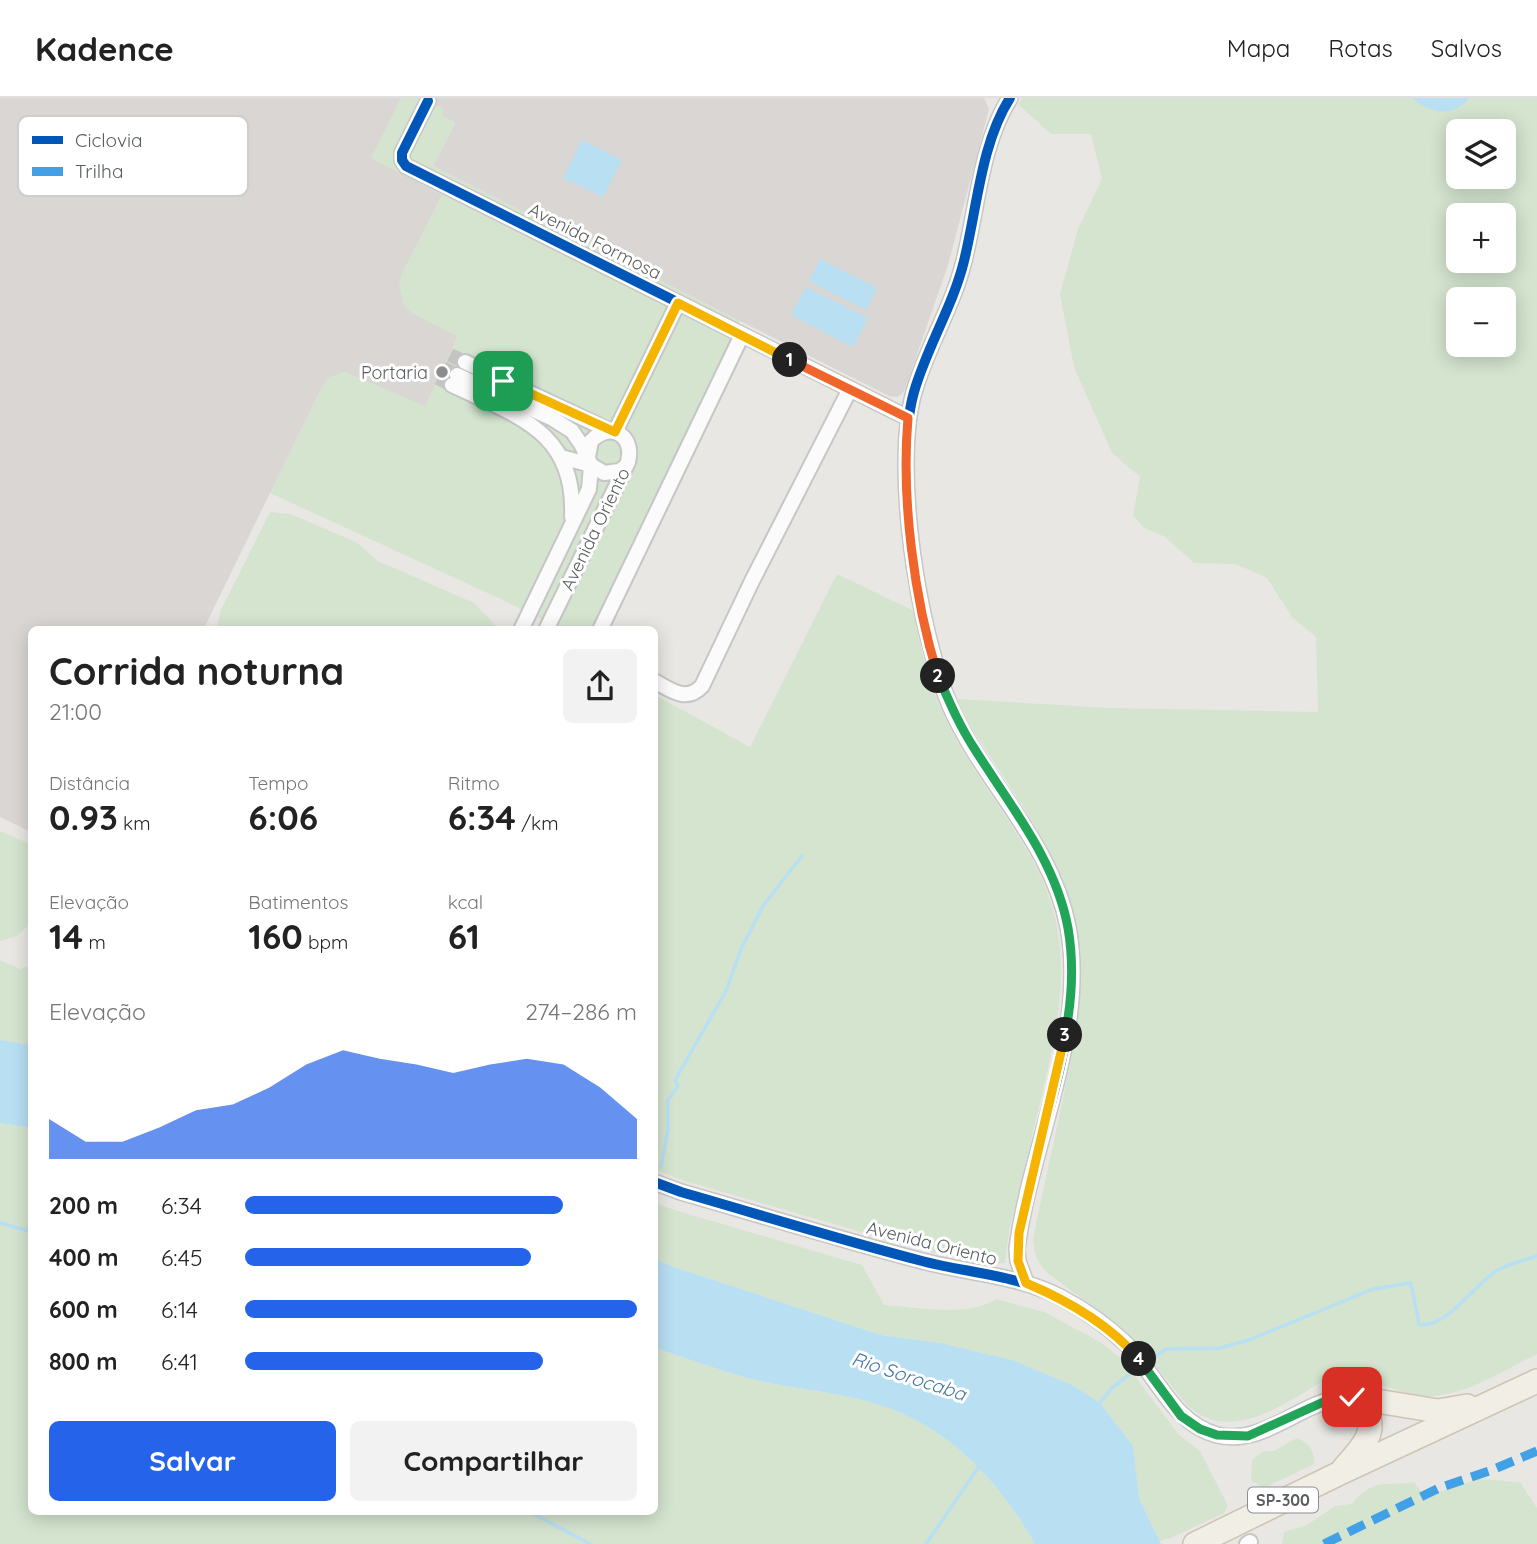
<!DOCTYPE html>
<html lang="pt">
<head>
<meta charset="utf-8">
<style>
	:root { --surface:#fff; --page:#f2f2f2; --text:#222; --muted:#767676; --line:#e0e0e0; --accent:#2563eb }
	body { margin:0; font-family:Quicksand,sans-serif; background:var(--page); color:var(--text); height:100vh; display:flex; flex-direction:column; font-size:26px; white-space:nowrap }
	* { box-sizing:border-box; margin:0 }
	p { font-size:23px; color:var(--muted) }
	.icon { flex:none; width:38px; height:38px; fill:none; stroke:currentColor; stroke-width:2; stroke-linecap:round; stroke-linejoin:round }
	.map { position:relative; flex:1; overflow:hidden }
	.panel { position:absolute; left:28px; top:528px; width:630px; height:889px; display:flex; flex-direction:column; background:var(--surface); border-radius:10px; box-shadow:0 4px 18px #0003 }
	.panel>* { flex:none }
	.controls { position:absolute; left:1446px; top:21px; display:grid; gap:14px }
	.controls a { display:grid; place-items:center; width:70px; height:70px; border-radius:10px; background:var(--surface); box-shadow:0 4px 18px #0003; font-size:35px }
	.pin { position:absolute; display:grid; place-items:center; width:60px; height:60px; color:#fff; margin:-30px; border-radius:14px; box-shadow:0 4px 10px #0006 }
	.km { position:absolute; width:35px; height:35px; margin:-18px; border-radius:50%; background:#222; color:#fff; font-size:19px; line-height:35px; text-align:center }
	.round { display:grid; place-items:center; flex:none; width:74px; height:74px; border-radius:10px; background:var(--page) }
	.headline { display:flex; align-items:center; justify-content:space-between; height:119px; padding:0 21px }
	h1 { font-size:38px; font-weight:700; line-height:52px }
	.figures { display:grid; grid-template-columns:repeat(3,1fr); gap:10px; height:119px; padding:7px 21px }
	.figures div { display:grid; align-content:center }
	.figures b { font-size:35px; font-weight:700 }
	.figures small { font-size:19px; font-weight:400 }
	.figures p { font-size:19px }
	.chart { height:196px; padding:14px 21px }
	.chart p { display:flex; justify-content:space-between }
	.chart svg { width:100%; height:126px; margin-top:7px; fill:var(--accent); opacity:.7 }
	.button { display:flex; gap:14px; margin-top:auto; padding:14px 21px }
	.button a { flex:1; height:80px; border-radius:10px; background:var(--accent); color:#fff; font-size:28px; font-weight:700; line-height:80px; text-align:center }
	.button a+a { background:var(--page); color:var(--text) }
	ul { padding:0 21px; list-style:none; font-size:23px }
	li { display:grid; grid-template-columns:112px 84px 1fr; align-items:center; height:52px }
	li i { height:18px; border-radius:9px; background:var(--accent) }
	header { display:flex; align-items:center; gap:42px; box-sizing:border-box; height:98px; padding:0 35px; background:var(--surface); border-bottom:2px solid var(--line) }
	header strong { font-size:33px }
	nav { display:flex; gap:38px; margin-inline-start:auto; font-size:24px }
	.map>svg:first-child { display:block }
</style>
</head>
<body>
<header>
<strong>Kadence</strong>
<nav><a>Mapa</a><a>Rotas</a><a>Salvos</a></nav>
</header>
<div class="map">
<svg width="1537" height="1446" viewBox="0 0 1537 1446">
	<rect width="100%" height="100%" fill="#e9e7e3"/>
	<g fill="#d9d6d3">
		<polygon points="0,0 401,0 372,60 442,97 401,178 412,215 458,238 425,309 345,274 322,289 203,532 32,532 31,734 0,719"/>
		<polygon points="421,0 984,0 989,11 948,167 905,291 902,296 897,299 889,298 433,68 455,25 441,17 443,11"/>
	</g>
	<g fill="#d4e4cf" fill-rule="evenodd">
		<polygon points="401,0 421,0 444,11 441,17 455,24 433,68 740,223 591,532 563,532 505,503 270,395 322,289 329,279 345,274 425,308 458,239 412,215 403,206 399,186 401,178 442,97 371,60"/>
		<path d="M1023,0H1537V1256C1504,1272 1469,1296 1432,1298C1395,1300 1363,1270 1327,1281C1286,1304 1230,1348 1187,1307L1139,1247L1121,1229L1050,1177C1038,1166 1034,1157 1033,1140C1042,1097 1052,1053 1061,1010C1078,928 1096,844 1055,765C1037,729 1014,695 992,661C979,642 965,622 957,601L1110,610L1318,614L1316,539L1292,519L1267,480L1236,466L1194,465L1165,439L1143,429L1133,417L1140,379L1112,355L1074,269L1060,196L1078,131L1102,81L1091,36H1051L1018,6ZM1458,33H1503V79H1458ZM1458,117H1503V163H1458ZM1458,201H1503V247H1458Z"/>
		<polygon points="270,414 290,416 356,444 378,463 474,505 500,532 217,532 220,514"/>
		<path d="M837,476L914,513C920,548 928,583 943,615C968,672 1012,719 1039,775C1077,851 1058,930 1039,1009C1029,1050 1019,1092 1009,1133L1005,1165L991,1166L931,1154L685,1083L655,1072V597L750,649Z"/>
		<polygon points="0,733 32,747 31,825 17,838 0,843"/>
		<polygon points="0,862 20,871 31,867 31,947 0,942"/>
		<path d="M0,1025L31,1030L32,1414H654L655,1250C686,1260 718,1272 751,1281C797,1292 847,1294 891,1311C955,1335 1002,1388 1035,1446H0Z"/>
		<path d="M654,1105L681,1114L862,1167L884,1207C916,1209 968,1220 996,1201L1044,1214L1100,1244L1123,1262L1179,1337L1200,1353L1228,1408L1224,1415L1173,1439L1160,1443L1139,1400L1133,1348L1100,1305L1074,1288L940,1245L881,1237L674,1169L655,1161Z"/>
		<path d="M1297,1340C1310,1346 1314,1352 1314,1366L1264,1390L1251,1382L1252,1362L1264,1353H1274Z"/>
		<path d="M1478,1381L1520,1384L1537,1410V1446H1282L1284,1434L1307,1427L1335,1408L1352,1406C1373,1379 1385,1389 1414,1384L1425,1399Z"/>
	</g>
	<g fill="#b9dff2">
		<path d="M1413,0H1469C1454,20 1429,16 1413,0Z"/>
		<polygon points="582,42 622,62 603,99 563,80"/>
		<polygon points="820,161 877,190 866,212 809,183"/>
		<polygon points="806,189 868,220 853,249 791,217"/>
		<polygon points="0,942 31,947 31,1030 0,1025"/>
		<path d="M655,1161L674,1169L881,1237L940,1245L1015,1263L1074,1288L1100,1305L1133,1348L1139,1400L1161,1446H1035C1002,1388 955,1335 891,1311C847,1294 797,1292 751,1281C718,1272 686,1260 655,1250Z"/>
	</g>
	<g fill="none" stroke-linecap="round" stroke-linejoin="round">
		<g stroke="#b9dff2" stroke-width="3.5">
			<polyline points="661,1068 668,1032 668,1002 678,988 675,982 726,893 741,851 763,808 802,758"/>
			<polyline points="0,1125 32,1134"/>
			<path d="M1146,1265L1166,1251L1220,1250L1249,1242L1373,1191L1411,1185L1419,1226C1443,1233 1475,1187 1495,1174C1506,1166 1524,1163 1537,1158"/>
			<polyline points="1099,1306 1112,1290 1139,1269"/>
			<polyline points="530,1414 590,1446"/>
			<polyline points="926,1446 980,1367"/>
		</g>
		<g stroke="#c5c4c2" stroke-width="14" stroke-dasharray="14 7" stroke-linecap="butt">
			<polyline points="450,257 465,264"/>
			<polyline points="443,270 457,277"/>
			<polyline points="438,280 452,287"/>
		</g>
		<g stroke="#c5c6c5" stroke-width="18">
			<g id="street">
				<path d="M1010,0C981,45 977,111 964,163C953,208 927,249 914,294C892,372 919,536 951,610C985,686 1052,745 1068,829C1088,935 1030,1047 1017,1151L1018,1163L1026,1185"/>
				<polyline points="428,3 402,55 402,62 406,68 908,320"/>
				<polyline points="465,264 610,333"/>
				<polyline points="457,277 553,321 572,333 581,346 591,367 589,391 521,532"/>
				<path d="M452,287C517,318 576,333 572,419"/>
				<polyline points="615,334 678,205"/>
				<polyline points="561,359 591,367 604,375 619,373 625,369"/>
				<path d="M546,532L628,364C635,337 610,323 591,343L588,359"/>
				<polyline points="600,532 742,237"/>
				<path d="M654,583C671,592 686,605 702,588L752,483L850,291"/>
				<path d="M654,1084L681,1094C761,1117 841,1142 922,1163C968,1175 1017,1177 1060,1199C1083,1211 1106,1227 1125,1245C1156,1275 1172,1325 1217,1337C1267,1349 1304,1298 1352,1299"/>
				<polyline points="1247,1446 1250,1444"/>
			</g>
		</g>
		<g stroke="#cfc4b3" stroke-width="26">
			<g id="primary">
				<polyline points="1352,1299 1438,1313 1467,1308"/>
				<path d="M1344,1370C1367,1344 1385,1326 1352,1299"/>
				<polyline points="1195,1446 1340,1375 1537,1283"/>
			</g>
		</g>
		<use href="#street" stroke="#fcfbfb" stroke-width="14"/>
		<use href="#primary" stroke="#f1eee6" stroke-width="23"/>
		<polyline stroke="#42a1e6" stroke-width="9" stroke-dasharray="18 9" stroke-linecap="butt" points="1324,1446 1439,1390 1492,1372 1537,1353"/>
		<g stroke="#fff" stroke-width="15">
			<g id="cycleway">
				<path d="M1010,0C981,45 977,111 964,163C953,208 927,249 914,294C892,372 919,536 951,610C985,686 1052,745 1068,829C1088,935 1030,1047 1017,1151L1018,1163L1026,1185"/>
				<polyline points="428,3 402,55 402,62 406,68 908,320"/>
				<path d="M654,1084L681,1094C761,1117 841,1142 922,1163C968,1175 1017,1177 1060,1199C1083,1211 1106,1227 1125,1245C1156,1275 1172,1325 1217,1337C1267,1349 1304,1298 1352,1299"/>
			</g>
		</g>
		<use href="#cycleway" stroke="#0057b8" stroke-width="10"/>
	</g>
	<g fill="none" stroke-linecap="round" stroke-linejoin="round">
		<g stroke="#fff" stroke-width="14">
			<polyline id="split-1" points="503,283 615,334 678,205 790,262"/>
		</g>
		<g stroke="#fff" stroke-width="14">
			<path id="split-2" d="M790,262L908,320C901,400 914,501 938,578"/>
		</g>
		<g stroke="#fff" stroke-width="14">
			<path id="split-3" d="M938,578C949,603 959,627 974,650C1009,706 1056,763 1068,830C1074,865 1072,902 1065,937"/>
		</g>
		<g stroke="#fff" stroke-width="14">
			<path id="split-4" d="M1065,937L1019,1135L1018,1163L1026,1185C1069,1203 1109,1226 1139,1261"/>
		</g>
		<g stroke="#fff" stroke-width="14">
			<polyline id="split-5" points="1139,1261 1181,1318 1200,1331 1217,1337 1248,1338 1330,1301 1352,1299"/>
		</g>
		<use href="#split-1" stroke="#f5b400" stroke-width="9"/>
		<use href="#split-2" stroke="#f0652b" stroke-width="9"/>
		<use href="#split-3" stroke="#22a559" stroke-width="9"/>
		<use href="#split-4" stroke="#f5b400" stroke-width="9"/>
		<use href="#split-5" stroke="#22a559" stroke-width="9"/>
	</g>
	<circle fill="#8b8d8e" stroke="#fff" stroke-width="2.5" cx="442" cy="274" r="7"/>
	<g text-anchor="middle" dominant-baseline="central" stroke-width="6" stroke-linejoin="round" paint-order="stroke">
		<rect fill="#fff" stroke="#8b8e90" stroke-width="2" x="1248" y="1389.5" width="70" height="25" rx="5"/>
		<g font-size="16" font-weight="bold" fill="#595d60">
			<text x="1283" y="1402">SP-300</text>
		</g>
		<g font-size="18" fill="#595d60" stroke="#fff">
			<text transform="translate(595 143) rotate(27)">Avenida Formosa</text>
			<text transform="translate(595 431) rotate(-64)">Avenida Oriento</text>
			<text transform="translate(932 1145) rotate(14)">Avenida Oriento</text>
		</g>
		<g font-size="18" fill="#595d60" stroke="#fff" text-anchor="end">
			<text x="428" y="274">Portaria</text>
		</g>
		<g font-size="19" font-style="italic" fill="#41789f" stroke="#fff">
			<text transform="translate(909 1278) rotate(18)">Rio Sorocaba</text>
		</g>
	</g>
	<rect x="18" y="18" width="230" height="80" rx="10" fill="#fff" stroke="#cdcecf" stroke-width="2"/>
	<rect x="32" y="38" width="31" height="8" fill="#0057b8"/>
	<rect x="32" y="69" width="31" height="9" fill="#42a1e6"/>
	<g font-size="19" fill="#595d60">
		<text x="75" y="49">Ciclovia</text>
		<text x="75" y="80">Trilha</text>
	</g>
</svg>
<div class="controls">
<a><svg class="icon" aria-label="layers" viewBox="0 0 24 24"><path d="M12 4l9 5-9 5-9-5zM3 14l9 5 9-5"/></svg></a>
<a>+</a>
<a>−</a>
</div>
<div class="pin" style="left:503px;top:283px;background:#1e9e55"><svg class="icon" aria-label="arrive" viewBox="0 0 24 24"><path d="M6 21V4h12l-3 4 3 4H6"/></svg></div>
<div class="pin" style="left:1352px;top:1299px;background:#d93025"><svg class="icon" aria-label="check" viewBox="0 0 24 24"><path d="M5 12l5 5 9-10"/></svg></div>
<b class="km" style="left:790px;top:262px">1</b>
<b class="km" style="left:938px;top:578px">2</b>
<b class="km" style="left:1065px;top:937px">3</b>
<b class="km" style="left:1139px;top:1261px">4</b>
<section class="panel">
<div class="headline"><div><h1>Corrida noturna</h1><p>21:00</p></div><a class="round"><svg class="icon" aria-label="share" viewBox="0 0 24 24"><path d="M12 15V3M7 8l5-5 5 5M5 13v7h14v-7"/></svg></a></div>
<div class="figures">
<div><p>Distância</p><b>0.93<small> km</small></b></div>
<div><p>Tempo</p><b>6:06</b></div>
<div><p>Ritmo</p><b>6:34<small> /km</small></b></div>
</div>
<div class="figures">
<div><p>Elevação</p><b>14<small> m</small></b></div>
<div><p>Batimentos</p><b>160<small> bpm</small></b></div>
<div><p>kcal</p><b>61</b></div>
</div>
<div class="chart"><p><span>Elevação</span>274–286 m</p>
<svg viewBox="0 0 160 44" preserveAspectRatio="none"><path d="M0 44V30L10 38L20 38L30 33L40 27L50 25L60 19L70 11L80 6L90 9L100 11L110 14L120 11L130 9L140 11L150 19L160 30V44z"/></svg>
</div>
<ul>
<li><b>200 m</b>6:34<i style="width:81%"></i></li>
<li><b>400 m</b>6:45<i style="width:73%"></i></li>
<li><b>600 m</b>6:14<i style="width:100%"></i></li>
<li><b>800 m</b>6:41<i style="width:76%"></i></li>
</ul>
<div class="button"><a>Salvar</a><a>Compartilhar</a></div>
</section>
</div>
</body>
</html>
